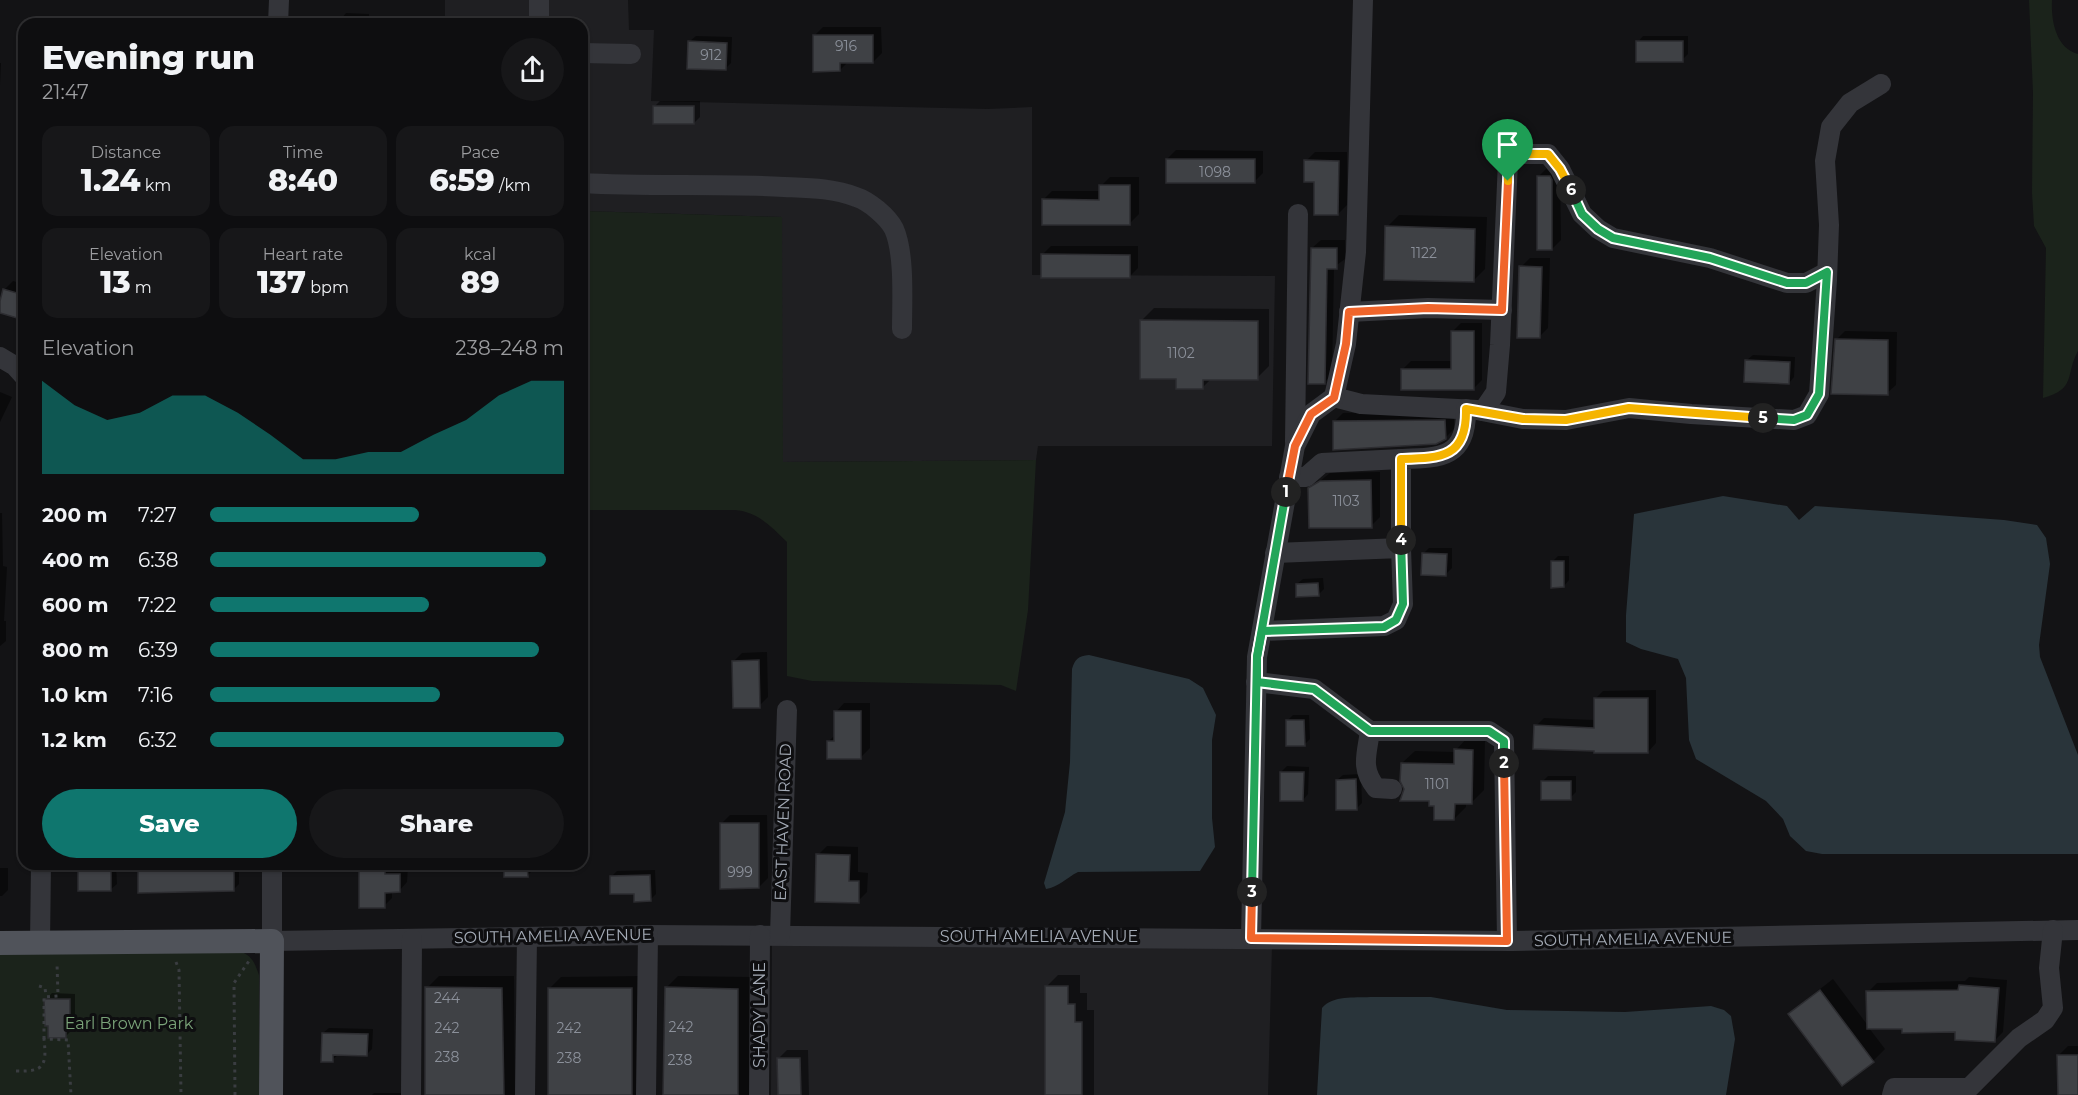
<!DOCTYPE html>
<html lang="en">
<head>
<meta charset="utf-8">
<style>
	:root { --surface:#0e0e10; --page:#171719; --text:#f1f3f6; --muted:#9b9c9f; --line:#2e2e30; --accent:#0f766e }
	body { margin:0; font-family:Montserrat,sans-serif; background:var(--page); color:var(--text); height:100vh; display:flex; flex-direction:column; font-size:22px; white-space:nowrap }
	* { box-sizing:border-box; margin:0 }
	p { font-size:20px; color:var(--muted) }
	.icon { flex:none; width:33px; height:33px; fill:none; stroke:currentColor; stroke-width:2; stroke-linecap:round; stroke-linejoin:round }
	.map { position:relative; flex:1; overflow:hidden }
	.side { position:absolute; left:18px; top:18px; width:570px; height:852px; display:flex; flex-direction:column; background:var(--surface); border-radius:18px; box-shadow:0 2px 4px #0004,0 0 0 2px var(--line) }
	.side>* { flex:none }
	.pin { position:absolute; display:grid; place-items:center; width:51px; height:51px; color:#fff; margin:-62px -26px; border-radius:50% 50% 50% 0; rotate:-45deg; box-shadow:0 0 6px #0007 }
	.pin .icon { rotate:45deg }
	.km { position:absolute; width:30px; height:30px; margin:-15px; border-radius:50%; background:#222; color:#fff; font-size:16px; line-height:30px; text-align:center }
	.round { display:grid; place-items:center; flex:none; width:63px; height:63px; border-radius:32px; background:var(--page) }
	.headline { display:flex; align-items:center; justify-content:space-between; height:102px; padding:0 24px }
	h1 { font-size:33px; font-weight:800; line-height:45px }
	.metrics { display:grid; grid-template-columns:repeat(3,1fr); gap:9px; height:102px; padding:6px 24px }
	.metrics div { display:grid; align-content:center; border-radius:15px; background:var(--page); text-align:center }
	.metrics b { font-size:30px; font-weight:800 }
	.metrics small { font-size:16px; font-weight:400 }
	.metrics p { font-size:16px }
	.chart { height:168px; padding:12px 24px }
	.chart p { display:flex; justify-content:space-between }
	.chart svg { width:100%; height:108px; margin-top:6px; fill:var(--accent); opacity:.7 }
	.cta { display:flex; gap:12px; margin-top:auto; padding:12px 24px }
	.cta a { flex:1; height:69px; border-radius:36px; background:var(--accent); color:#fff; font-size:24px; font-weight:800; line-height:69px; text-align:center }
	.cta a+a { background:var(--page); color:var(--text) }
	ul { padding:0 24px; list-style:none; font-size:20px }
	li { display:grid; grid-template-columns:96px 72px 1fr; align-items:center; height:45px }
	li i { height:15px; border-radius:8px; background:var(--accent) }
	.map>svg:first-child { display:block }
</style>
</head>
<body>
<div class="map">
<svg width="2078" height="1095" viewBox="0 0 2078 1095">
	<rect width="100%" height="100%" fill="#131315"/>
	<g fill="#1f1f22">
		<polygon points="445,0 628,0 629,30 654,30 651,101 988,109 1032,107 1032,275 1275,276 1272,446 1038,446 1036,460 782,462 782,217 582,211 582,24 445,24"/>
		<polygon points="772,943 1272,946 1268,1095 771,1095"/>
	</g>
	<g fill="#1b231b">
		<path d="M2029,0H2052C2051,19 2055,48 2078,54V351C2065,374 2077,389 2043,398L2046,248L2034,226L2032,193L2033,93Z"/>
		<path d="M582,211L782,217L783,462L1036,460L1028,610L1016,691L1001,685L812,681L787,676V542C770,526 758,512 735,510H582Z"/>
		<path d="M0,952H242C253,957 255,964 259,975V1095H0Z"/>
	</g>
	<g fill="#29343a">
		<polygon points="1723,496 1787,506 1799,520 1815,506 2004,520 2037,525 2046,538 2050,564 2039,645 2040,657 2078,755 2078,854 1822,854 1806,851 1790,836 1783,819 1766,801 1696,759 1689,740 1686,678 1678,659 1641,649 1626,642 1626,615 1634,514"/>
		<path d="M1089,655L1189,679L1203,688L1216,715L1212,740V818L1215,847L1200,871L1078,872C1066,878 1059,887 1046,889L1044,883L1065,812L1070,762L1072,669C1075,659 1078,656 1089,655Z"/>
		<path d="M1370,997H1431L1507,1010L1625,1012L1711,1006L1724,1010L1731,1016L1735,1039L1726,1095H1317L1322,1008C1333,995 1354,998 1370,997Z"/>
	</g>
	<g fill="#0007">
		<polygon points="346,13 369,14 369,24 337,24"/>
		<polygon points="157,18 177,18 177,24 150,24"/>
		<polygon points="823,27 881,27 882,53 873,62 848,62 840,70 814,36"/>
		<polygon points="696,36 732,37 731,63 725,69 690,41"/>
		<polygon points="1643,36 1688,36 1688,54 1682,60 1638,42"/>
		<polygon points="0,63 1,63 0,85"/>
		<polygon points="660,101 700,101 700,117 694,123 654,107"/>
		<polygon points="582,111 590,111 590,132 585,138 582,138"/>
		<polygon points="1176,150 1263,151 1263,173 1254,182 1167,159"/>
		<polygon points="1315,152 1347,152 1347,205 1338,214 1306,161"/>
		<polygon points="1547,168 1560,171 1561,240 1552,249 1538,177"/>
		<polygon points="1110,177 1139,177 1139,214 1130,223 1043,200 1052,191 1101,191 1101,186"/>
		<polygon points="1399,215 1487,217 1485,269 1473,281 1387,227"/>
		<polygon points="1321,240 1345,240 1345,259 1334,267 1332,374 1324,383 1312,248"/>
		<polygon points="1051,246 1138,246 1138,268 1129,277 1042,255"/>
		<polygon points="1530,258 1550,258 1548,328 1539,337 1521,267"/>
		<polygon points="24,278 24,319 0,312 4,290 13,281 20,283"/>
		<polygon points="1154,308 1269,309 1269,366 1257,378 1212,378 1202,388 1178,378 1142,320"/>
		<polygon points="1461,323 1482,323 1482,380 1473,389 1402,370 1411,361 1452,361 1452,332"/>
		<polygon points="1845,331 1897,332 1896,385 1887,393 1836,340"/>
		<polygon points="1753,355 1795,357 1794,377 1789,383 1747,360"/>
		<polygon points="0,392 12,397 0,422"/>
		<polygon points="1454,412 1454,429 1445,438 1334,422 1343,413"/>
		<polygon points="1380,472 1380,517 1371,526 1310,489 1330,473"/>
		<polygon points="0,513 2,513 3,566 7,567 4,621 6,621 6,641 0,646"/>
		<polygon points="1429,548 1452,548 1452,568 1446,574 1423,554"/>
		<polygon points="1558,556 1569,556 1569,580 1564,586 1552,562"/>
		<polygon points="1323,578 1324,589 1318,595 1297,584 1303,579"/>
		<polygon points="767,652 768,697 759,706 733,662 742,653"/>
		<polygon points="1656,690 1656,743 1648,752 1595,750 1536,726 1544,718 1595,720 1595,699 1603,691"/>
		<polygon points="844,703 870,703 870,748 861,757 829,741 835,735 836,712"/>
		<polygon points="1293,715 1309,715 1310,739 1304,745 1287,721"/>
		<polygon points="1468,737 1485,738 1484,790 1472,802 1466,802 1466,807 1454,819 1430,800 1402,763 1415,751 1455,752 1456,750"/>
		<polygon points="1287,766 1309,767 1308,794 1303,800 1281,772"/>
		<polygon points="1361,774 1362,803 1356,809 1337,780 1343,775"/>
		<polygon points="1548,776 1576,776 1576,792 1570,798 1543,781"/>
		<polygon points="730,815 767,815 768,878 759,887 721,824"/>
		<polygon points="827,846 858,847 858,872 868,873 867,892 858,901 818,855"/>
		<polygon points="91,864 116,864 117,884 111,889 80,871 86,865"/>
		<polygon points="239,864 239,884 234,889 140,871 145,866"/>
		<polygon points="356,864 393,864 393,867 408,867 407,882 399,891 392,891 392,898 384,906 361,867 356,867"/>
		<polygon points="505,864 533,864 533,870 527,876"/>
		<polygon points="0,868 8,868 8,890 2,896 0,896"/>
		<polygon points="655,870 656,894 650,900 611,877 617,871"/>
		<polygon points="1058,975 1080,975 1080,993 1087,993 1087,1010 1094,1010 1094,1095 1046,1095 1046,987"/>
		<polygon points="439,976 514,976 515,1095 427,1095 427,988"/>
		<polygon points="643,976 643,1095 550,1095 549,989 561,977"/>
		<polygon points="678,976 750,977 750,1095 665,1095 666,988"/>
		<polygon points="1969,977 2007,980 2003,1032 1994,1041 1957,1031 1903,1027 1869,1028 1885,1049 1873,1061 1790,1015 1802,1003 1833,979 1869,1027 1868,992 1877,983 1965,981"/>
		<polygon points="52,993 75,994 75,1018 71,1022 71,1031 65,1037 46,999"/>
		<polygon points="329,1028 373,1029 372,1049 367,1054 338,1055 332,1060 323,1033"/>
		<polygon points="2068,1046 2078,1046 2078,1093 2059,1055"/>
		<polygon points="787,1050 808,1050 809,1095 779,1095 778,1059"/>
		<polygon points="374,1093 403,1093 403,1095 372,1095"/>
	</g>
	<g fill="#3f4145" stroke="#2d2d31" stroke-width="1.5">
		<polygon points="813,35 873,35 873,63 840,63 840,71 813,72"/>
		<polygon points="688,41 727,43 726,70 687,69"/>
		<rect x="1636" y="41" width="47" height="21"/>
		<rect x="653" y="106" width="41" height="18"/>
		<rect x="1166" y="159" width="89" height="24"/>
		<polygon points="1304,160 1339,161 1338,215 1314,215 1314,182 1304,182"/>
		<polygon points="1537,176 1550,176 1552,180 1552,250 1537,250"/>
		<polygon points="1099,185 1130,185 1130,225 1042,225 1042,199 1099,200"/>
		<polygon points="1385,226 1475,229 1474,282 1384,280"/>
		<polygon points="1311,248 1337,248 1337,269 1327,269 1325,384 1308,384"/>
		<polygon points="1041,254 1130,255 1130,278 1041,278"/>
		<polygon points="1519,266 1542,267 1540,338 1517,338"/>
		<polygon points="3,289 24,295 24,320 0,313 0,301"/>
		<polygon points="1140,320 1258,321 1258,380 1203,380 1203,389 1176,389 1176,379 1140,379"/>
		<polygon points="1451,331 1474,331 1474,390 1401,390 1401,369 1451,369"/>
		<polygon points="1835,339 1888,340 1888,395 1831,394"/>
		<polygon points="1745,360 1790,362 1789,384 1744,382"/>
		<polygon points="1445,420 1446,439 1436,444 1333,450 1333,421"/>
		<polygon points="1371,480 1372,528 1309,528 1308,488 1320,481"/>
		<polygon points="1422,553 1447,554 1446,576 1421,575"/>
		<polygon points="1551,561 1564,561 1564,587 1551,588"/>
		<polygon points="1318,583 1319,596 1296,597 1296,584"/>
		<polygon points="759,660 760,708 733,708 732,661"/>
		<polygon points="1594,698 1648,698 1648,753 1594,753 1594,751 1533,749 1534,725 1594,728"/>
		<polygon points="834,711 861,711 861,759 827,759 827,741 834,741"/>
		<polygon points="1286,720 1304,720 1305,746 1286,746"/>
		<polygon points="1454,749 1473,750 1472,804 1455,804 1454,820 1434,820 1434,806 1429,806 1429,801 1400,801 1404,789 1400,781 1401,763 1454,764"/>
		<polygon points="1280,772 1304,772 1303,801 1280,801"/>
		<polygon points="1356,779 1357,810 1336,810 1336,780"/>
		<rect x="1541" y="781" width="30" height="19"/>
		<polygon points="720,823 759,823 759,888 720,889"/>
		<polygon points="816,854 850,855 849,881 859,881 859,903 815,902"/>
		<polygon points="89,864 111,864 111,891 78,891 78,870 89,870"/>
		<polygon points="217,864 234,864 234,891 138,893 138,871 217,868"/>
		<polygon points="359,864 385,864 385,874 400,874 400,892 385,893 385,908 359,908"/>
		<polygon points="504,864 527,864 528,877 504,877"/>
		<polygon points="650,875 651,901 634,902 634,894 610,894 610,876"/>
		<polygon points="1959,985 1999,988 1995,1042 1955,1040 1955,1032 1902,1033 1902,1029 1867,1029 1866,991 1958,990"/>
		<polygon points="1045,986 1068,986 1068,1004 1075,1004 1075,1022 1082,1022 1082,1095 1045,1095"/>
		<polygon points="425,987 502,988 504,1095 425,1095"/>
		<polygon points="665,987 738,989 738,1095 663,1095"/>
		<rect x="548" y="988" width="84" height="107"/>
		<polygon points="1820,990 1874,1062 1842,1086 1788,1014"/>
		<polygon points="44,999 70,999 70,1025 66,1025 66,1038 48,1038 48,1026 45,1026"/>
		<polygon points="322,1033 368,1034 367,1056 333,1055 333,1062 321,1062"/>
		<polygon points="2057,1055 2078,1055 2078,1095 2058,1095"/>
		<polygon points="777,1058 800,1058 801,1095 778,1095"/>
	</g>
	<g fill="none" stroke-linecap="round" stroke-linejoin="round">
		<g stroke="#3a3d41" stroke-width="3" stroke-dasharray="3 4.5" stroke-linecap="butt">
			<polyline points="176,962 179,970 181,1095"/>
			<polyline points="39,986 45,988 46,996"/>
			<polyline points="44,1039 44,997 58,996 57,963"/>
			<path d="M16,1071C44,1072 47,1066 44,1039L68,1040L71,1095"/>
			<polyline points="235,1095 234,983 249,961"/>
		</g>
		<g stroke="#34353a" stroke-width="20">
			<polyline points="539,0 539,24"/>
			<polyline points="278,24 279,0"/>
			<polyline points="582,53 631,54"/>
			<path d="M582,183C649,187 717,183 784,187C808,188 833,188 856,197C869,201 888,217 894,229C905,254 902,302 902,329"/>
			<polyline points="1349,312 1428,308 1502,310"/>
			<polyline points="0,357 15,366 24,376"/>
			<polyline points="1334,397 1361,404 1477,410 1523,419 1566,420 1629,408 1691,414 1794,420 1807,415 1819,394 1827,280 1829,225 1825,161 1831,127 1850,103 1881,84"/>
			<polyline points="1483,411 1496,392 1500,345 1508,161 1520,154 1548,154 1560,169 1582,214 1598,229 1613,238 1710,258 1787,283 1806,283 1827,272"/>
			<polyline points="1295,442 1298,214"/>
			<polyline points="1289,477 1306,477 1322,463 1401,459"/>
			<path d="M1401,548V459C1441,458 1467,458 1466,409"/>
			<polyline points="1262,631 1384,626 1396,620 1403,604 1401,548 1275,553"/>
			<polyline points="1256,682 1314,689 1370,731 1489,731 1504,741 1507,941"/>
			<path d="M1370,731C1367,754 1360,768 1376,788L1392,789"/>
			<polyline points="272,864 272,941 648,935 1512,941 2078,930"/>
			<polyline points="780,935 787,710"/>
			<polyline points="1251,938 1257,657 1295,446 1311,414 1334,397 1346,344 1356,252 1363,0"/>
			<polyline points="40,943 41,864"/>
			<polyline points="411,1095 412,939"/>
			<polyline points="525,1095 527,937"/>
			<polyline points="646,1095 648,935"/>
			<polyline points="759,1095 760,935"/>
			<polyline points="1892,1095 1894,1088 1969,1088 2019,1038 2045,1020 2053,1008 2049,968 2053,930"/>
		</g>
		<polyline stroke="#50535a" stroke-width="24" points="0,943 272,941 271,1095"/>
	</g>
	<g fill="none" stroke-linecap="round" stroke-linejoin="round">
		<g stroke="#fff" stroke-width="12">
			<polyline id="split-1" points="1286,492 1295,446 1311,414 1334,398 1346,344 1349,312 1428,308 1502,310 1508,181"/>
		</g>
		<g stroke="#fff" stroke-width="12">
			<polyline id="split-2" points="1286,492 1257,657 1257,682 1314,689 1370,731 1489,731 1504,741 1504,763"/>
		</g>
		<g stroke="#fff" stroke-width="12">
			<polyline id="split-3" points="1252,892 1251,938 1507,941 1504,763"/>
		</g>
		<g stroke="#fff" stroke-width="12">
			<polyline id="split-4" points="1252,892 1257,657 1262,631 1384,627 1396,620 1403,604 1401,540"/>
		</g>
		<g stroke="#fff" stroke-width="12">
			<path id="split-5" d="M1401,540V459C1441,458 1467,458 1466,409L1523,419L1566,420L1629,408L1763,418"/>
		</g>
		<g stroke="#fff" stroke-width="12">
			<polyline id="split-6" points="1571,190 1582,214 1598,229 1613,238 1710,258 1787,283 1806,283 1827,272 1819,394 1807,415 1794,420 1763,418"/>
		</g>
		<g stroke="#fff" stroke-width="12">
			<polyline id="split-7" points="1508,181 1508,161 1520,154 1548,154 1560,169 1571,190"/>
		</g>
		<use href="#split-1" stroke="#f0652b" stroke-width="8"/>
		<use href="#split-2" stroke="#22a559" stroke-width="8"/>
		<use href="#split-3" stroke="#f0652b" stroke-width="8"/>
		<use href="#split-4" stroke="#22a559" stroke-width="8"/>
		<use href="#split-5" stroke="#f5b400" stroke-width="8"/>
		<use href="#split-6" stroke="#22a559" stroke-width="8"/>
		<use href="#split-7" stroke="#f5b400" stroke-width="8"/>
	</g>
	<g text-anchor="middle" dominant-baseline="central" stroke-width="6" stroke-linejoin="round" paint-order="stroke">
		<g font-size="14" fill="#8b909a">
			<text x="846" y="46">916</text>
			<text x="711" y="55">912</text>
			<text x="1215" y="172">1098</text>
			<text x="1424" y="253">1122</text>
			<text x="1181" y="353">1102</text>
			<text x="1346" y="501">1103</text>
			<text x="1437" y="784">1101</text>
			<text x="740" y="872">999</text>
			<text x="447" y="998">244</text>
			<text x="681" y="1027">242</text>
			<text x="447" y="1028">242</text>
			<text x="569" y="1028">242</text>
			<text x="447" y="1057">238</text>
			<text x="569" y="1058">238</text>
			<text x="680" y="1060">238</text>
		</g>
		<g font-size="16" fill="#a4abb6" stroke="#0e0e10">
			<text transform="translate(783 822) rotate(-88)">EAST HAVEN ROAD</text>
			<text transform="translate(553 936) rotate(-1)">SOUTH AMELIA AVENUE</text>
			<text x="1039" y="936">SOUTH AMELIA AVENUE</text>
			<text transform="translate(1633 939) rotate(-1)">SOUTH AMELIA AVENUE</text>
			<text transform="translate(759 1015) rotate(-90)">SHADY LANE</text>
		</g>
		<g font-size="16" fill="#7aa379" stroke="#0e0e10">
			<text x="129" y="1023">Earl Brown Park</text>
		</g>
	</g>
</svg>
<div class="pin" style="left:1508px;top:181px;background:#1e9e55"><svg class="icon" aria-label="arrive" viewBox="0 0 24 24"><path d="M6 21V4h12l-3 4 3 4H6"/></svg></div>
<b class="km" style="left:1286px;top:492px">1</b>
<b class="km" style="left:1504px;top:763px">2</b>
<b class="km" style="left:1252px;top:892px">3</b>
<b class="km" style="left:1401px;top:540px">4</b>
<b class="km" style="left:1763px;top:418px">5</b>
<b class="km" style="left:1571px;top:190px">6</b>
<section class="side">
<div class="headline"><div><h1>Evening run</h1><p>21:47</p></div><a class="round"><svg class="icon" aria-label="share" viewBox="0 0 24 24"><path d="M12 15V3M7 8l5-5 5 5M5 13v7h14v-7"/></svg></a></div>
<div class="metrics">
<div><p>Distance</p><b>1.24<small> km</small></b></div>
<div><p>Time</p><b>8:40</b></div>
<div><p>Pace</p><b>6:59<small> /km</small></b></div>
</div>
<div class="metrics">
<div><p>Elevation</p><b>13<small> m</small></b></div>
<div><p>Heart rate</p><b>137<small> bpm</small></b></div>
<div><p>kcal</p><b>89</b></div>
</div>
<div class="chart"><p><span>Elevation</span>238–248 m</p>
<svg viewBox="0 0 160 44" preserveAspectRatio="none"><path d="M0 44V6L10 16L20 22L30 19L40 12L50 12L60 19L70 28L80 38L90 38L100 35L110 35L120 28L130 22L140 12L150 6L160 6V44z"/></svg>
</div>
<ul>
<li><b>200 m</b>7:27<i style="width:59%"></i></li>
<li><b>400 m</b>6:38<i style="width:95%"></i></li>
<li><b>600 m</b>7:22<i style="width:62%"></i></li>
<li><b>800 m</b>6:39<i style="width:93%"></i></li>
<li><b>1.0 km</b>7:16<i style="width:65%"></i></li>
<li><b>1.2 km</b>6:32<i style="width:100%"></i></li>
</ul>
<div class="cta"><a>Save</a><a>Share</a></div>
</section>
</div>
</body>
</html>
